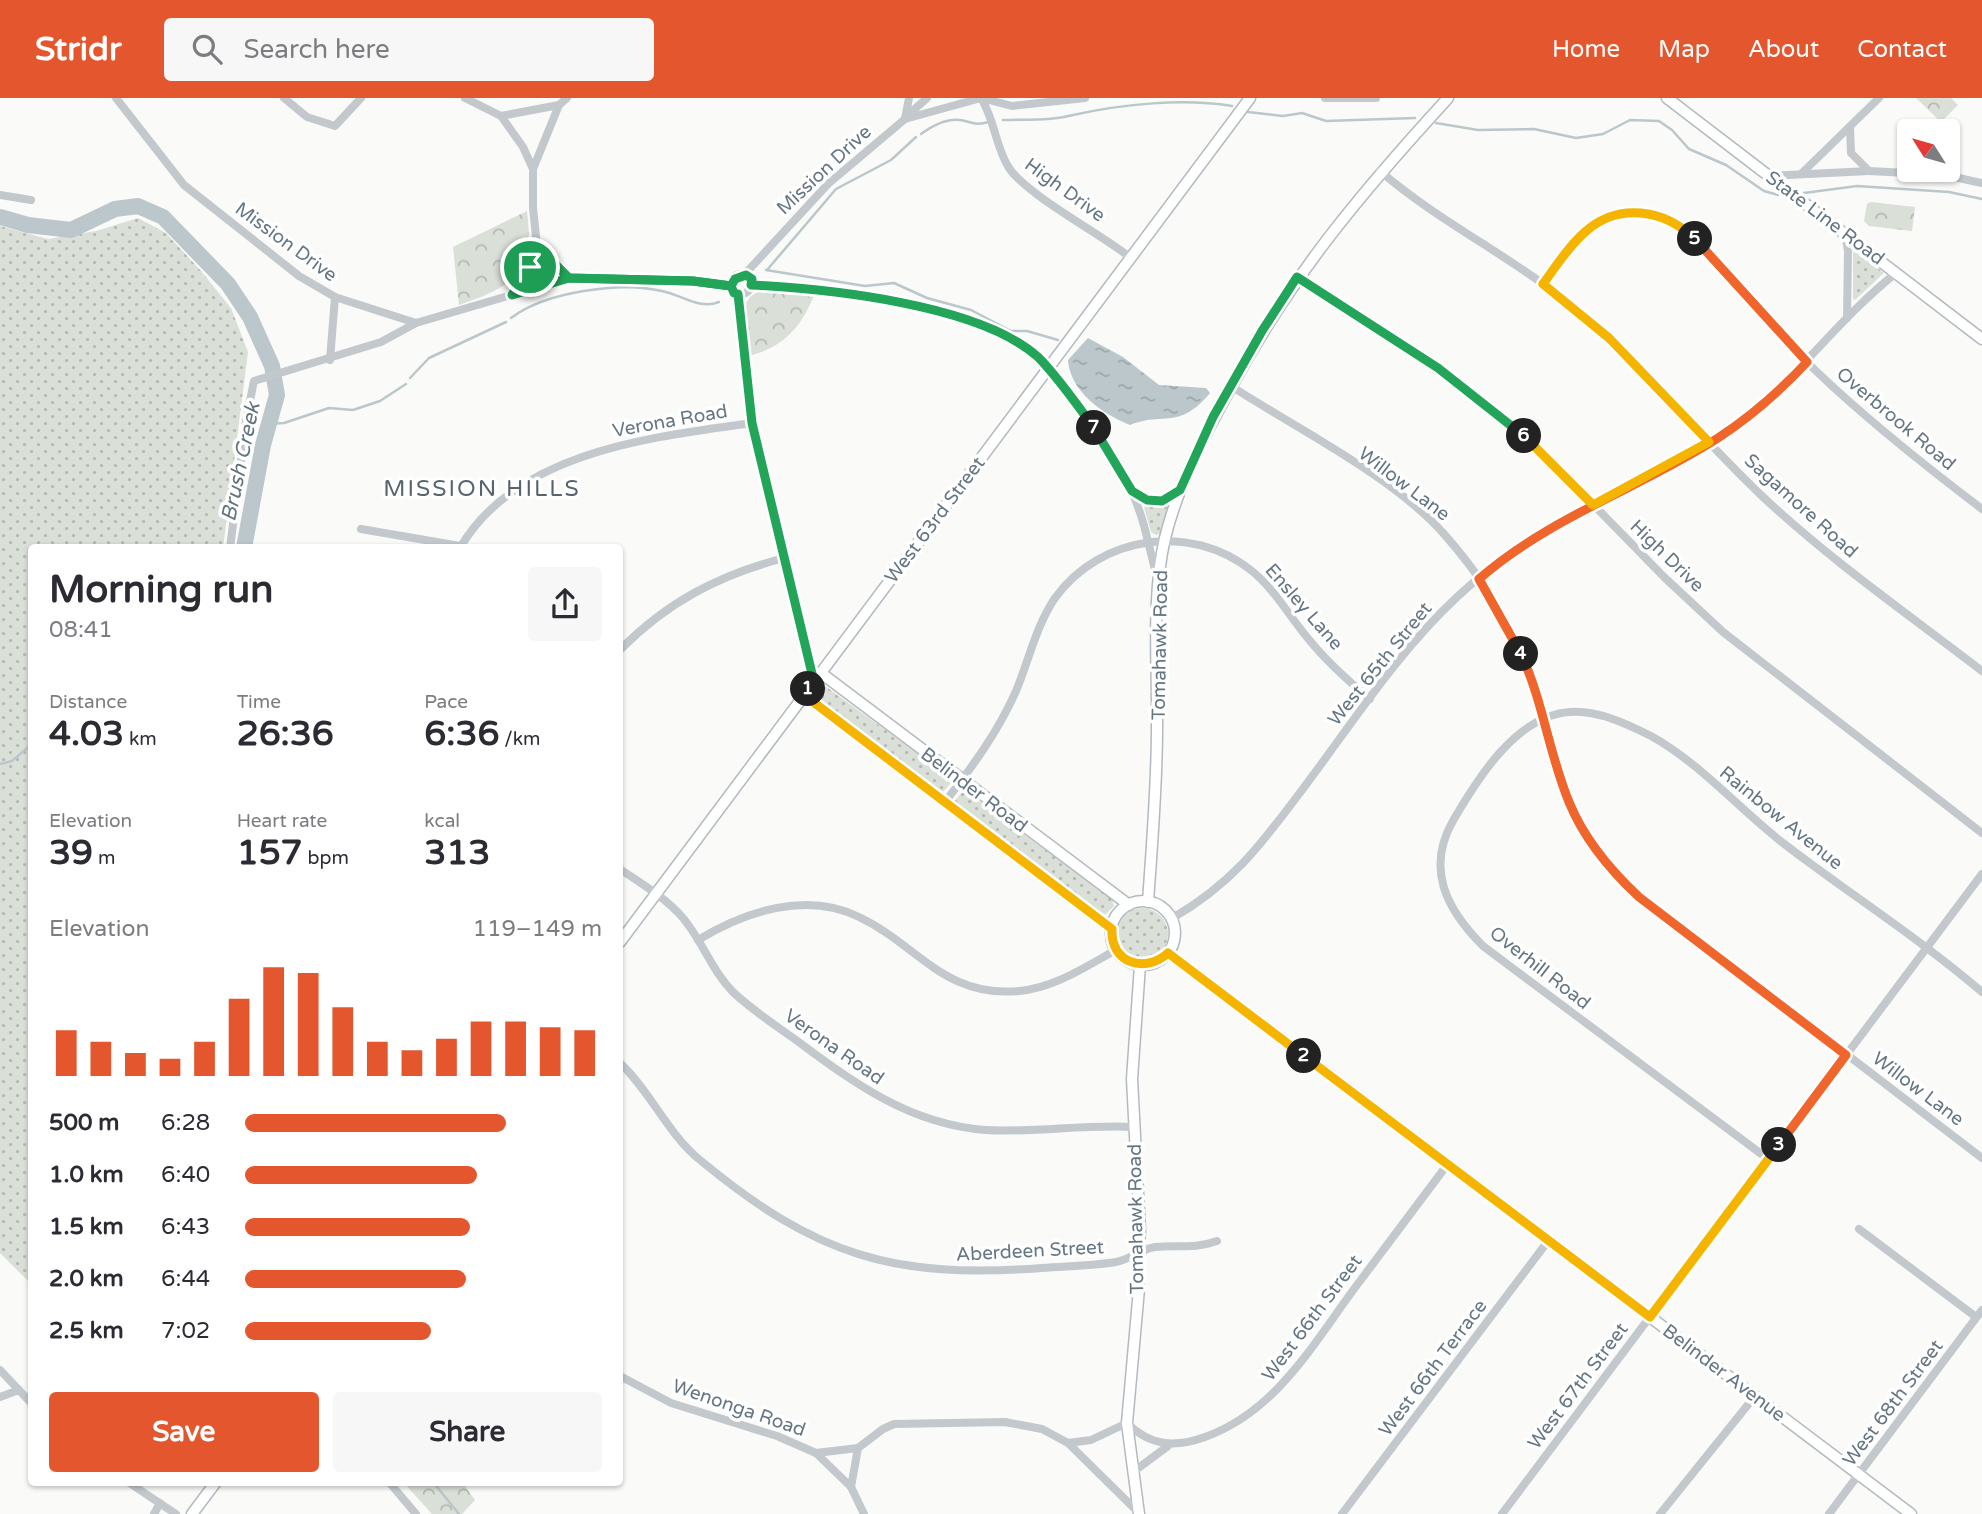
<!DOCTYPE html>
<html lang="en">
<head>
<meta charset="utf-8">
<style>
	:root { --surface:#fff; --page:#f7f7f7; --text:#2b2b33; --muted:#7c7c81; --accent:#e4572e }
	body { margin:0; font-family:"Varela Round",sans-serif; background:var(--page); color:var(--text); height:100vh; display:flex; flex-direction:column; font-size:26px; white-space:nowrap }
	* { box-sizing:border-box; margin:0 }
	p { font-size:23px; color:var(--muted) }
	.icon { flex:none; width:38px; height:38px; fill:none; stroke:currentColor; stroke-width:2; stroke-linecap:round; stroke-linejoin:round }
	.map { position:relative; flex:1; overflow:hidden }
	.sheet { position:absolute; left:28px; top:446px; width:595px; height:942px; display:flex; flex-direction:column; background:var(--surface); border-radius:7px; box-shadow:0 2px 5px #0004 }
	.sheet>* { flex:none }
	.needle { width:46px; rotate:307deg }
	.controls { position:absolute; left:1897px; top:21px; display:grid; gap:14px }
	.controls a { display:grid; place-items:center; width:63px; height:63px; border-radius:7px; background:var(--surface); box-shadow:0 2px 5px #0004; font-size:35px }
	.pin { position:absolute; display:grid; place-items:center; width:60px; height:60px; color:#fff; margin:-30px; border:4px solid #fff; border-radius:50%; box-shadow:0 2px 7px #0007 }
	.km { position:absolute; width:35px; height:35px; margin:-18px; border-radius:50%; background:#222; color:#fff; font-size:19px; line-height:35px; text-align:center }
	.round { display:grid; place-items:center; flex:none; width:74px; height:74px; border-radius:7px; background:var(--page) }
	.summary { display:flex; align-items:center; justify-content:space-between; height:119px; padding:0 21px }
	h1 { font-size:38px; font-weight:700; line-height:52px }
	.figures { display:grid; grid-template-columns:repeat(3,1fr); gap:10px; height:119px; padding:7px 21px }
	.figures div { display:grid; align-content:center }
	.figures b { font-size:35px; font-weight:700 }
	.figures small { font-size:19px; font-weight:400 }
	.figures p { font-size:19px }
	.chart { height:196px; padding:14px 21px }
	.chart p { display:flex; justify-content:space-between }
	.chart svg { width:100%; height:126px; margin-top:7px; stroke:var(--accent); stroke-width:6 }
	.cta { display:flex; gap:14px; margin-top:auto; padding:14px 21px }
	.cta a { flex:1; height:80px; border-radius:7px; background:var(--accent); color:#fff; font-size:28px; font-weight:700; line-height:80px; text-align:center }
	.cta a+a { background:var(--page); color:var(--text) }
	ul { padding:0 21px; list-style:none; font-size:23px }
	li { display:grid; grid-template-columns:112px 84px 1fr; align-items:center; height:52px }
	li i { height:18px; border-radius:9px; background:var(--accent) }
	header { display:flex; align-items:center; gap:42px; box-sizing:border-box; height:98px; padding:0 35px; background:var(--accent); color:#fff }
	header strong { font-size:33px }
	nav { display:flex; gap:38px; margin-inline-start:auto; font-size:24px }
	.search { width:490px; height:63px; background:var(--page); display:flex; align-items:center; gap:18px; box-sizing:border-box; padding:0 24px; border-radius:7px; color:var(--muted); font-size:26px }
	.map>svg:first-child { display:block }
</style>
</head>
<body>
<header>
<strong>Stridr</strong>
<div class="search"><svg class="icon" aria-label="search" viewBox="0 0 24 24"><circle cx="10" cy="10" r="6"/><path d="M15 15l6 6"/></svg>Search here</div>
<nav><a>Home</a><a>Map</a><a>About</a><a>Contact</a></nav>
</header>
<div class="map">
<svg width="1982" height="1416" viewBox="0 0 1982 1416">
	<defs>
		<pattern id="grass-dots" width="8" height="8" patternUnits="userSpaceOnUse" patternTransform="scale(1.75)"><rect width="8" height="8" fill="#dadfd7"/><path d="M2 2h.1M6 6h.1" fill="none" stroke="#b4b9b4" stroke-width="1.8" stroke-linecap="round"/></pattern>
		<pattern id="park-crowns" width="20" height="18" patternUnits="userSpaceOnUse" patternTransform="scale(1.75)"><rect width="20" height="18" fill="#dadfd7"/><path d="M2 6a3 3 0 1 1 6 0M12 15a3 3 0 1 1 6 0" fill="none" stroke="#b4b9b4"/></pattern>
		<pattern id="water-ripples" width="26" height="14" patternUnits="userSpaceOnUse" patternTransform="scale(1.75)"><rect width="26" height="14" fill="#bbc7cb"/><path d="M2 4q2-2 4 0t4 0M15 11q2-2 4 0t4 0" fill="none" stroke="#9ca6aa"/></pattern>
	</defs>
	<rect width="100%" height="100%" fill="#fafaf8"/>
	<g fill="url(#grass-dots)">
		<polygon points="138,120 166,135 201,173 231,210 248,254 223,450 32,450 31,1186 0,1155 0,128 48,141 96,133"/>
		<polygon points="1853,152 1884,175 1855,202 1853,200"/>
		<polygon points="1168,405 1170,407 1162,435 1156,437 1151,434 1144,409"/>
		<polygon points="825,588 950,679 952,684 941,696 816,602 817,592"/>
		<polygon points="964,692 1112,801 1114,808 1103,819 953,705"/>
		<circle cx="1142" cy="836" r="26"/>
	</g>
	<g fill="url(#park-crowns)">
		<polygon points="1916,0 1951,0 1958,7 1941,24"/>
		<polygon points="1871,104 1915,109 1912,133 1869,128 1864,123 1867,106"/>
		<path d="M527,113C535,175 514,188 459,207L453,149Z"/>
		<path d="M762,193L815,195C802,228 784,250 748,258C745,236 733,200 762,193Z"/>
		<polygon points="403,1384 462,1384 475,1402 462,1416 432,1416"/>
	</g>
	<path fill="url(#water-ripples)" d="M1088,240L1123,259L1159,287L1206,290L1210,295C1178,333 1165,313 1130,327C1102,316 1070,293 1068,262Z"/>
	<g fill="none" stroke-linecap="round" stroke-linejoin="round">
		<g stroke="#bbc7cb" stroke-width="2.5">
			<polyline points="1248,14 1283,18 1302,15 1326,23 1415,20"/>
			<path d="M1003,22C1026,21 1051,23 1073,17C1123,6 1183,0 1232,8"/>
			<polyline points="1436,25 1478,32 1534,31 1576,40 1603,36 1630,22 1659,23 1672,32 1689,51 1726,67 1764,93 1778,97"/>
			<path d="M921,36C932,28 946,20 960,22C972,24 976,28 988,24"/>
			<polyline points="1804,95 1857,88 1949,94 1982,101"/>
			<polyline points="766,172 865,188 894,185 927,200 971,212 1011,233 1027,233 1058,242"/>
			<polyline points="767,172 836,91 891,62 916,39"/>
			<path d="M511,220C545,194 620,183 662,193C682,197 699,212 719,204"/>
			<polyline points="410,280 429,260 506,224"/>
			<polyline points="269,326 284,325 329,310 353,312 380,303 406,286"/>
			<polyline points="0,666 12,663 32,646"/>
			<polyline points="433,1384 459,1416"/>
		</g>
		<polyline stroke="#bbc7cb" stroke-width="16" points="0,119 28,127 71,132 115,111 138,108 163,119 228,186 250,219 272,268 277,297 263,347 244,450"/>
		<g stroke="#b3babf" stroke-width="13">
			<g id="secondary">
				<polyline points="1667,0 1982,241"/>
				<polyline points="821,575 1129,807"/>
				<polyline points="804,597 1112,831"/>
				<circle cx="1143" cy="835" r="32"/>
				<path d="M1148,804C1152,746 1157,688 1157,630C1158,568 1151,501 1165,440C1178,387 1204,338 1230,291C1293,176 1360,96 1448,0"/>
				<polyline points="620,844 1250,0"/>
				<polyline points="1168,855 1911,1416"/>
				<polyline points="192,1416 216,1384"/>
				<polyline points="1139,1416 1127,1325 1139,1191 1137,1171 1140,1133 1132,981 1140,867"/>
			</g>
		</g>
		<g stroke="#c3c8cc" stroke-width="8">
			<polyline points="116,0 184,87 299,178 335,199 416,225 569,180 693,183 731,188"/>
			<polyline points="284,0 307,19 335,28 361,0"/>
			<polyline points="465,0 501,18 559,7"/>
			<polyline points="567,0 559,7 533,71 533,110 537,148 569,180"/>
			<path d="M981,0C995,22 995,48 1009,70C1027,97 1101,136 1131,160"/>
			<polyline points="981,0 1012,8 1085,0"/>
			<polyline points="1325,0 1376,0"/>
			<polyline points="501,18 523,49 533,71"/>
			<polyline points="906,19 927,0"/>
			<polyline points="905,21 909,0"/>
			<polyline points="1850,29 1851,55 1869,73 1945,77 1982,85"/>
			<path d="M1380,73C1438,123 1507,156 1566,203C1638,261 1695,335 1762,398C1830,462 1908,516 1982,573"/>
			<polyline points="1801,76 1879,0"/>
			<polyline points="1769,78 1869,73"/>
			<polyline points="0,97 31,102"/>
			<polyline points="1845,136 1848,153 1847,220"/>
			<circle cx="741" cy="186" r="10"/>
			<polyline points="744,177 828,86 905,21 981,0"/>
			<polyline points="1298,179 1475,296 1540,352 1664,479 1723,534 1982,735"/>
			<path d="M1543,186C1570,150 1595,109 1646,115C1682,119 1703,149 1725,174C1754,207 1783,241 1815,272C1867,322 1924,367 1982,411"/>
			<path d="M751,187C836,191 961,203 1032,255C1042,262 1048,273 1056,283C1086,314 1113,352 1131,392C1144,419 1149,450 1157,479"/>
			<polyline points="738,196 752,325 814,584"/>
			<polyline points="512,197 530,168 537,148"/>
			<polyline points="330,262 335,199"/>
			<path d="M1231,288C1297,331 1393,378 1444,436C1476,472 1505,516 1523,561C1543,608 1549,660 1571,707C1585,738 1605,764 1628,789L1982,1060"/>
			<path d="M1132,393C1152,405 1161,404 1180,392"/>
			<polyline points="361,431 460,448"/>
			<polyline points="230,450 246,322 254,283 381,244 416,225"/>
			<path d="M460,450C516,353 653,339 752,325"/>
			<path d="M620,552C667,504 719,477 784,460"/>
			<path d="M945,704C972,669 998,634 1016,593C1029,562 1036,528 1055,500C1101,437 1191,424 1252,473C1274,491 1288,516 1306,538C1325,562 1347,582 1370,601"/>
			<path d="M620,771C643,787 673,804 689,828C705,850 714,875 733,894C752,912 775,927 796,942C855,986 910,1026 985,1032C1035,1035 1084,1026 1134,1029"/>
			<path d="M1171,821C1235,784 1262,745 1305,688C1353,624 1398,554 1457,499C1533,427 1632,395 1718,340C1787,295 1832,226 1896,175"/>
			<path d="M698,842C746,813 807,793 859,819C918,847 944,900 1019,893C1054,890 1085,869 1116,852"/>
			<path d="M620,965C651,994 667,1035 700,1062C816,1158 893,1181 1042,1170C1066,1168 1091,1168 1116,1164C1129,1162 1141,1151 1155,1149C1177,1147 1195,1151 1217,1143"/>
			<path d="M1768,1061L1483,848C1446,811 1425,770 1454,721C1478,680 1517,617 1570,614C1598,612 1627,626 1651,638C1700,665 1739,711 1783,745C1848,795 1919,840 1982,894"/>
			<polyline points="1859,1131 1976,1219"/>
			<polyline points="0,1272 32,1306"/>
			<polyline points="620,1278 671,1305 777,1338 816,1355 851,1389 864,1416"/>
			<polyline points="0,1299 19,1292"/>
			<polyline points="1068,1345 1138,1414"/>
			<polyline points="816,1355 858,1350"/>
			<polyline points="1133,1374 1168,1348"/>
			<polyline points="128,1384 176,1416"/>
			<polyline points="389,1384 416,1416"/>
			<path d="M851,1389L858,1350L883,1331L894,1326L1005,1324L1042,1331L1068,1345L1091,1342L1127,1325C1150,1348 1175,1350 1205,1339C1275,1314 1312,1248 1354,1191C1385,1150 1416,1108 1447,1067"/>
			<polyline points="154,1416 160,1405"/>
			<polyline points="1342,1416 1548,1143"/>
			<polyline points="1502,1416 1982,776"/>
			<polyline points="1660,1416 1755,1298"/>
			<polyline points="1829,1416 1982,1212"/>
		</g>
		<use href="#secondary" stroke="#fff" stroke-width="10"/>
	</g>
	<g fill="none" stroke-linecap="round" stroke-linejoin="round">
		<g stroke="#fff" stroke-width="14">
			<polyline id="split-1" points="530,169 537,148 569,180 693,183 731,188 734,195 738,196 752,325 814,584 808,591"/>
		</g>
		<g stroke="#fff" stroke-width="14">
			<path id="split-2" d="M808,591L804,597L1112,831C1110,865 1145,876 1168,855L1304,958"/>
		</g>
		<g stroke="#fff" stroke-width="14">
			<polyline id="split-3" points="1304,958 1650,1219 1779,1047"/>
		</g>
		<g stroke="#fff" stroke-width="14">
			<path id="split-4" d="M1521,556C1543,603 1549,656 1569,704C1584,741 1610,772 1639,799L1846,957L1779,1047"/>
		</g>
		<g stroke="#fff" stroke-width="14">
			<path id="split-5" d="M1521,556L1479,481C1550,419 1640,390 1718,340C1750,319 1781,292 1807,264L1695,141"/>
		</g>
		<g stroke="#fff" stroke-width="14">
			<path id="split-6" d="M1524,338L1593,407L1709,344L1609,240L1543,186C1556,168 1569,148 1585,134C1618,104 1664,111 1695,141"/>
		</g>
		<g stroke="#fff" stroke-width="14">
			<polyline id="split-7" points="1094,330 1132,393 1147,402 1162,403 1180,392 1213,319 1262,233 1297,179 1438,270 1524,338"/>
		</g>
		<g stroke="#fff" stroke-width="14">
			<path id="split-8" d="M530,169L512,197L569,180L693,183L731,188L735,181L746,177L752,181L751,187C828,191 979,206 1038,259C1056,277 1079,309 1094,330"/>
		</g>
		<use href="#split-1" stroke="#22a559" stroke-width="9"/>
		<use href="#split-2" stroke="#f5b400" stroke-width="9"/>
		<use href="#split-3" stroke="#f5b400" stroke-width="9"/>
		<use href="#split-4" stroke="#f0652b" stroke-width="9"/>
		<use href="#split-5" stroke="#f0652b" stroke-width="9"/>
		<use href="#split-6" stroke="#f5b400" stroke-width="9"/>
		<use href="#split-7" stroke="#22a559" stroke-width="9"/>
		<use href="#split-8" stroke="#22a559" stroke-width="9"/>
	</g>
	<g text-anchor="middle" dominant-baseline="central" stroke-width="7" stroke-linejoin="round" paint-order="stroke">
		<g font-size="19" fill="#657683" stroke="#fff">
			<text transform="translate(824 72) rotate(-43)">Mission Drive</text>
			<text transform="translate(1065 92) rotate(36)">High Drive</text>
			<text transform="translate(1825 120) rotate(37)">State Line Road</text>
			<text transform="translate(286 144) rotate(36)">Mission Drive</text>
			<text transform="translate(1896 321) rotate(40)">Overbrook Road</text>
			<text transform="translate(670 323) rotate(-10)">Verona Road</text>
			<text transform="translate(1404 386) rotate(37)">Willow Lane</text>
			<text transform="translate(1801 408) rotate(42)">Sagamore Road</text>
			<text transform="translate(935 422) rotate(-53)">West 63rd Street</text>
			<text transform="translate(1667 458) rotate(44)">High Drive</text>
			<text transform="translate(1304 509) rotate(49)">Ensley Lane</text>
			<text transform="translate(1160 547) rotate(-89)">Tomahawk Road</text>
			<text transform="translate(1380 566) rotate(-51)">West 65th Street</text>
			<text transform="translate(974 692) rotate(37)">Belinder Road</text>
			<text transform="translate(1781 720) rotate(39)">Rainbow Avenue</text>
			<text transform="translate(1540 870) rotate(38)">Overhill Road</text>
			<text transform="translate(834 949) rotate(35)">Verona Road</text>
			<text transform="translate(1918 991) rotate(37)">Willow Lane</text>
			<text transform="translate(1136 1121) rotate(-91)">Tomahawk Road</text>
			<text transform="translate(1030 1153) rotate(-3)">Aberdeen Street</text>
			<text transform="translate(1312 1220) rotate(-53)">West 66th Street</text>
			<text transform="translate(1433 1270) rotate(-53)">West 66th Terrace</text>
			<text transform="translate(1724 1275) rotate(37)">Belinder Avenue</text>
			<text transform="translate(1578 1288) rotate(-53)">West 67th Street</text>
			<text transform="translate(1893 1305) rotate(-53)">West 68th Street</text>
			<text transform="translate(739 1310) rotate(19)">Wenonga Road</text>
		</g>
		<g font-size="21" font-style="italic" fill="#60757c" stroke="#fff">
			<text transform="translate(241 364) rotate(-78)">Brush Creek</text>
		</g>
		<g font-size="23" letter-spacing="2" fill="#57646e" stroke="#fff">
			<text x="482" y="391">MISSION HILLS</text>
		</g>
	</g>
</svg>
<div class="controls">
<a><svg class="needle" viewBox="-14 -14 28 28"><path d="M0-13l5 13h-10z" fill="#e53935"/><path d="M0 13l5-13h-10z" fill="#7c7c81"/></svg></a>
</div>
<div class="pin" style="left:530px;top:169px;background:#1e9e55"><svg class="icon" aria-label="arrive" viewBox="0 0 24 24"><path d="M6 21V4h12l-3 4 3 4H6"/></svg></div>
<b class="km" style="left:808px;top:591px">1</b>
<b class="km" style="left:1304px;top:958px">2</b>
<b class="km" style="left:1779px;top:1047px">3</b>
<b class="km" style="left:1521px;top:556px">4</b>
<b class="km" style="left:1695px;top:141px">5</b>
<b class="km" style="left:1524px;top:338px">6</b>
<b class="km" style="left:1094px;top:330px">7</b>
<section class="sheet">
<div class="summary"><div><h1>Morning run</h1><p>08:41</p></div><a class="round"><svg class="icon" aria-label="share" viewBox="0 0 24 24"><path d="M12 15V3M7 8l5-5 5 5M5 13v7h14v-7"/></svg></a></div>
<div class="figures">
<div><p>Distance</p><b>4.03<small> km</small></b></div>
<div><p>Time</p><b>26:36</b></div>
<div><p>Pace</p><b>6:36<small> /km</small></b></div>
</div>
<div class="figures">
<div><p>Elevation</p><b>39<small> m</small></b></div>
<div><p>Heart rate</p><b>157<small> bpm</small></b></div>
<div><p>kcal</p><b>313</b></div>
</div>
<div class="chart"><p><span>Elevation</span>119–149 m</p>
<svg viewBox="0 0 160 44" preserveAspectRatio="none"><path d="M5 44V28M15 44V32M25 44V36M35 44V38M45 44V32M55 44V17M65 44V6M75 44V8M85 44V20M95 44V32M105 44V35M115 44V31M125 44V25M135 44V25M145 44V27M155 44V28"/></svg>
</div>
<ul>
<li><b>500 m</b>6:28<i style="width:73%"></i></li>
<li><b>1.0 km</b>6:40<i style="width:65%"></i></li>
<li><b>1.5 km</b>6:43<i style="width:63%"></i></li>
<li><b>2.0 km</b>6:44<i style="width:62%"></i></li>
<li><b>2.5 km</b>7:02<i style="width:52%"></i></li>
</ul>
<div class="cta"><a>Save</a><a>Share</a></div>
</section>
</div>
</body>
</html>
